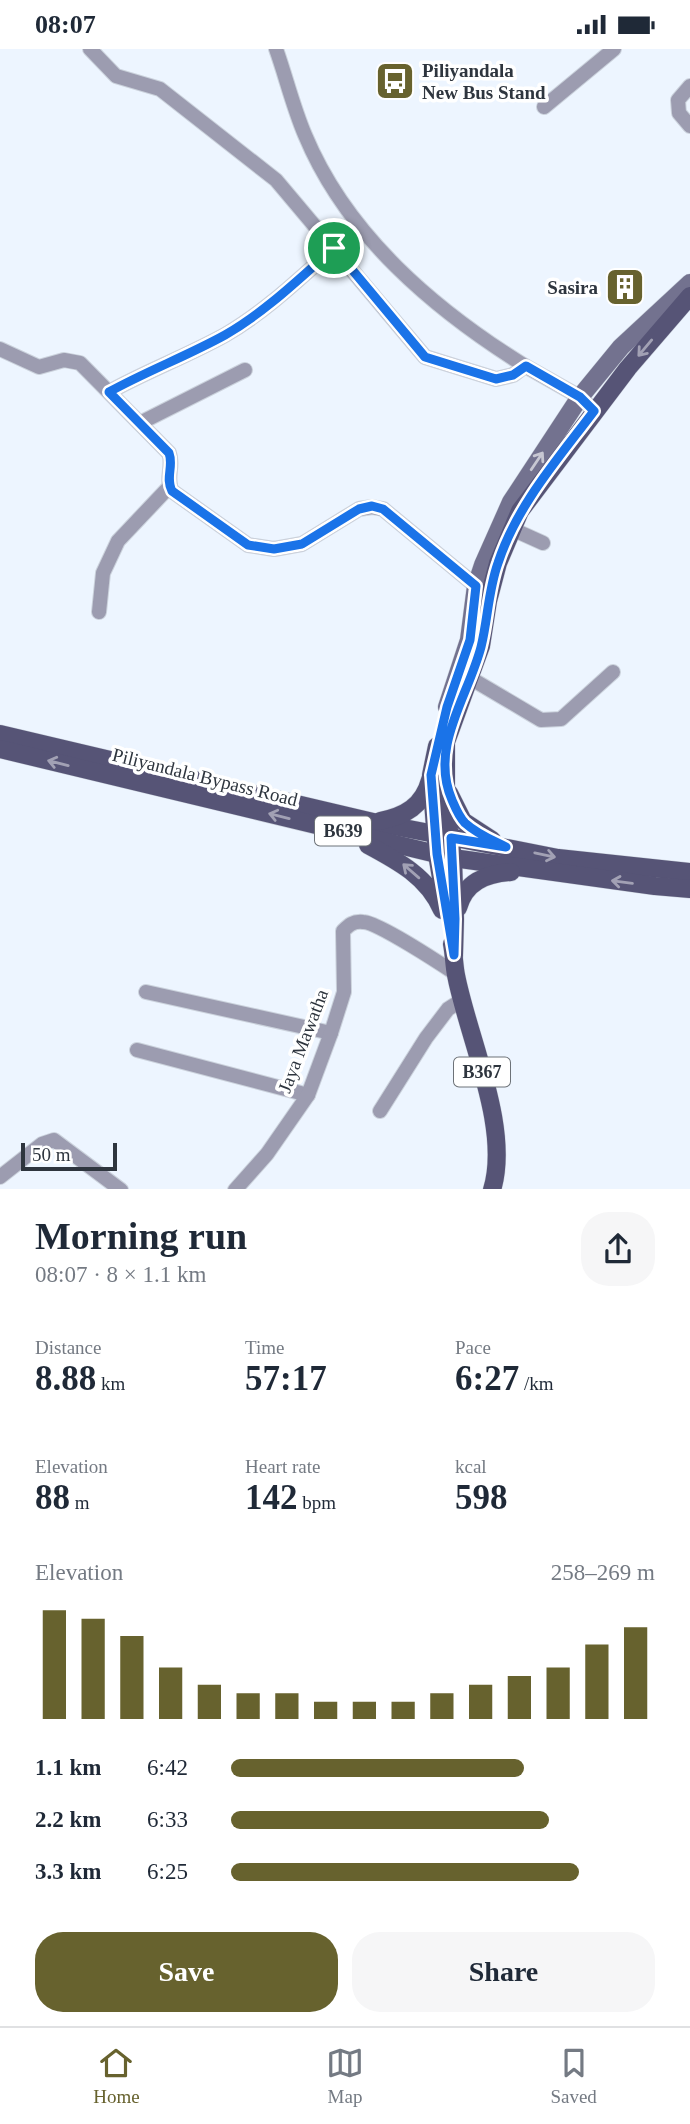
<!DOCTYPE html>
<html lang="en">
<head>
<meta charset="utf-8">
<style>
	:root { --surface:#fff; --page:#f6f6f7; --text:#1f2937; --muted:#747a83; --line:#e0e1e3; --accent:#67622e }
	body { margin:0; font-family:"Times New Roman",serif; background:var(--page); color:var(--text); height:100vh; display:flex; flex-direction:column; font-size:26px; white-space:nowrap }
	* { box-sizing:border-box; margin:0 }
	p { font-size:23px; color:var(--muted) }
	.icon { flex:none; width:38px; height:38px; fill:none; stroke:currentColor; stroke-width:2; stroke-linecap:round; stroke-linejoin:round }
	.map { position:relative; height:1140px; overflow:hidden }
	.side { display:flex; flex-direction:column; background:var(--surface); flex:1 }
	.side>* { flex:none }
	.scale { position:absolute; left:21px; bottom:18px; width:96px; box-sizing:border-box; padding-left:7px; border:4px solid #2e353e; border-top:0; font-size:19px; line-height:24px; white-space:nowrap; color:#2e353e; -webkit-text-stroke:5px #fff; paint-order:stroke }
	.pin { position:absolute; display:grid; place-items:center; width:60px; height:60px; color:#fff; margin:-30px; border:4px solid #fff; border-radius:50%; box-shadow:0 2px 7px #0007 }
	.round { display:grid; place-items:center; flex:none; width:74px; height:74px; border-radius:28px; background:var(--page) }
	.head { display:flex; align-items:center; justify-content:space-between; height:119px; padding:0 35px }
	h1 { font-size:38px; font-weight:700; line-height:52px }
	.stats { display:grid; grid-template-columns:repeat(3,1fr); gap:10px; height:119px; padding:7px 35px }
	.stats div { display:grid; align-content:center }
	.stats b { font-size:35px; font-weight:700 }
	.stats small { font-size:19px; font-weight:400 }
	.stats p { font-size:19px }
	.chart { height:196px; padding:14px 35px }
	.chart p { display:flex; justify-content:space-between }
	.chart svg { width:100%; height:126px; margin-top:7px; stroke:var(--accent); stroke-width:6 }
	.primary-button { display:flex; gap:14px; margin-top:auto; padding:14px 35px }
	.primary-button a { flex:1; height:80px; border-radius:28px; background:var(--accent); color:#fff; font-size:28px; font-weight:700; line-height:80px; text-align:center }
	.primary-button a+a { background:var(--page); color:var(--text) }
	ul { padding:0 35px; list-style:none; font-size:23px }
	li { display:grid; grid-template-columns:112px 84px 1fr; align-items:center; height:52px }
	li i { height:18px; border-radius:9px; background:var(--accent) }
	.status { display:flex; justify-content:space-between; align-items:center; height:49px; padding:0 35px; background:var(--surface); direction:ltr }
	.status svg { height:19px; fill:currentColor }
	.tabs { display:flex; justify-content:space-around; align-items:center; height:98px; border-top:2px solid var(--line); background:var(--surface); font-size:19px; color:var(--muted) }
	.tabs a { display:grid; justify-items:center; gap:4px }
	.tabs .active { color:var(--accent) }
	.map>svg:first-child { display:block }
</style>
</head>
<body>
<div class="status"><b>08:07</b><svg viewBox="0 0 49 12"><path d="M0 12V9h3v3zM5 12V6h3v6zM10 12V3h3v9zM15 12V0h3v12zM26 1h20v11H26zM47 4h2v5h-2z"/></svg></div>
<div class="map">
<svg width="690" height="1141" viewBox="0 0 690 1141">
	<rect width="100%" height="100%" fill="#edf5ff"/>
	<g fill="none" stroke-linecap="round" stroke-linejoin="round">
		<g stroke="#cbd2dc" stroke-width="16">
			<g id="minor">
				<polyline points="90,0 116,27 160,40 276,131 425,308 496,330 513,326 525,317 580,348 594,362"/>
				<path d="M276,0C286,28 293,58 305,86C347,187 435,261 525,317"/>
				<polyline points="690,37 678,51 679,64 690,77"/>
				<polyline points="544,58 614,0"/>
				<path d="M0,300L39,318L64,311L80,314L169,404C174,417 165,430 172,442L248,496L274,500L302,495L359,460L372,458L383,460L476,537L486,540"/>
				<path d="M109,343C147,322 187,307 225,286C265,263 299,230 334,199"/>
				<polyline points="140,374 245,321"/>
				<polyline points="512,480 543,494"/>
				<polyline points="99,563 103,524 118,492 170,437"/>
				<polyline points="470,629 541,671 561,670 613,623"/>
				<polyline points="146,943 331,984"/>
				<polyline points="137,1001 308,1046"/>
				<polyline points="380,1062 426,989 448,960 462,951"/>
				<polyline points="0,1128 42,1095 54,1091 121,1141"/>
				<path d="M235,1141L267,1105L308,1046L331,984L344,943L343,882C349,876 353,872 363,873C377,873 441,915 456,925"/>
			</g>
		</g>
		<g stroke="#cbd2dc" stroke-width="19">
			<polyline id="secondary" points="447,658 469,591 476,537 483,516 511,453 580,348 621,298 690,234"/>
		</g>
		<g stroke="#cbd2dc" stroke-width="19">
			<g id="primary">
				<polyline points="0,685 373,773 558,809 690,823"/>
				<polyline points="437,697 431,726 437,805 445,853"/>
				<polyline points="0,700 453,809 655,837 690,840"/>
				<polyline points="449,744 463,772 492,791"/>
				<path d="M380,772C405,767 423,757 430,731"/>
				<path d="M368,796C398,812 428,828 442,861"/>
				<path d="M458,859C465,833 485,825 511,823"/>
				<path d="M452,895C454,905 454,916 456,926C468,989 511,1079 492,1141"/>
				<polyline points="454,906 455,870 453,809 446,760 446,693 481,597 488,552 498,514 520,462 628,319 690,247"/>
			</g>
		</g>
		<use href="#minor" stroke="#9c9cb0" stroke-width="14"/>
		<use href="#secondary" stroke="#73728f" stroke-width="18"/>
		<use href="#primary" stroke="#565476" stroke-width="18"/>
	</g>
	<defs><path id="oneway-shaft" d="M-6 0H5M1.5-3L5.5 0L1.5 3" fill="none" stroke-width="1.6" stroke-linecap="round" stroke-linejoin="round" transform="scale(1.75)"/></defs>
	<g stroke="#a2a1b4">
		<use href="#oneway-shaft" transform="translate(645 299) rotate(130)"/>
		<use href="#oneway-shaft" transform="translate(58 714) rotate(-166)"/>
		<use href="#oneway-shaft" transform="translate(279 767) rotate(-166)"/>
		<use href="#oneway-shaft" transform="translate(545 806) rotate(12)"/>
		<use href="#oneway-shaft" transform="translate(411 822) rotate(-139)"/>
		<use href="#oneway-shaft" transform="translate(622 833) rotate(-173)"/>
	</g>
	<use stroke="#c7c7d2" href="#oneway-shaft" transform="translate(537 412) rotate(-56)"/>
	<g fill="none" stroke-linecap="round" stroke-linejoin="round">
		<g stroke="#fff" stroke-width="14">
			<path id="route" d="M334,199L425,308L496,330L513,326L526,317L580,348L594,362C558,410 517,456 498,514C488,542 488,570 481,598C468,648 429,698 452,751C455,758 459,768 465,774C477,785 492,791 506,798L451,789L455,870L454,906L437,805L431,726L447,658L470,591L476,537L383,460L372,457L359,460L302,495L274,500L248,496L172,442C165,429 174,417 169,404L109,343C147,322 187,307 225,286C265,263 299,230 334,199Z"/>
		</g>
		<use href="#route" stroke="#1a73e8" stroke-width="9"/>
	</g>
	<defs>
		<g id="bus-square" transform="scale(2.0125)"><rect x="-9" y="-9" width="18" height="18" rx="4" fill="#67622e" stroke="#fff"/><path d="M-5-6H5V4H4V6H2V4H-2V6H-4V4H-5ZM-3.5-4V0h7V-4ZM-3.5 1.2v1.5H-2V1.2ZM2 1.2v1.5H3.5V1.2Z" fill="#fff"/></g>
		<g id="building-square" transform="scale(2.0125)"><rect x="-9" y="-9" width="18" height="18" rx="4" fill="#67622e" stroke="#fff"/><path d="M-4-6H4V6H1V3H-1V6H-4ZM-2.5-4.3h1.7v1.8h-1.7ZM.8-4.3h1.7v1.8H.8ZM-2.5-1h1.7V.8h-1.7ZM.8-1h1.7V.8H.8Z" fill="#fff"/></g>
	</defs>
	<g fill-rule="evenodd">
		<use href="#bus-square" x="395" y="32"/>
		<use href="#building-square" x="625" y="238"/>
	</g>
	<g text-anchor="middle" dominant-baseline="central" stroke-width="7" stroke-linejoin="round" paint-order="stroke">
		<g fill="#fff" stroke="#6d7278" stroke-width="2">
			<rect x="315" y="767.5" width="56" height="29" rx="5"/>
			<rect x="454" y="1008.5" width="56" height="29" rx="5"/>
		</g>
		<g font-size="18" font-weight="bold" fill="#2e353e">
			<text x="343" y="782">B639</text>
			<text x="482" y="1023">B367</text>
		</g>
		<g font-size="19" font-weight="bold" fill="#2e353e" stroke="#fff" text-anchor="start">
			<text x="422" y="21">Piliyandala<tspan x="422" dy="22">New Bus Stand</tspan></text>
			<text x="598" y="238" text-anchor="end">Sasira</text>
		</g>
		<g font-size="19" fill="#2e353e" stroke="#fff">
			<text transform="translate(205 728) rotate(14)">Piliyandala Bypass Road</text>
			<text transform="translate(303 992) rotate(-69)">Jaya Mawatha</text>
		</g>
	</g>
</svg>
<div class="scale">50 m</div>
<div class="pin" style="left:334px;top:199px;background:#1e9e55"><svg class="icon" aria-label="arrive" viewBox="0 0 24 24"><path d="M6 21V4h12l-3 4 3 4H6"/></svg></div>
</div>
<section class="side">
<div class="head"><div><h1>Morning run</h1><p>08:07 · 8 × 1.1 km</p></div><a class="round"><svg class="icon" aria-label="share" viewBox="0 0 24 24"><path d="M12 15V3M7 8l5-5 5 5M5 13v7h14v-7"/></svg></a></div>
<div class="stats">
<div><p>Distance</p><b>8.88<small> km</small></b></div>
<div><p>Time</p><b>57:17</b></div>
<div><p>Pace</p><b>6:27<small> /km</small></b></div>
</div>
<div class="stats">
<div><p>Elevation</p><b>88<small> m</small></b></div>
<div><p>Heart rate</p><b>142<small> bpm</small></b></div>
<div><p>kcal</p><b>598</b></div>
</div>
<div class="chart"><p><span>Elevation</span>258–269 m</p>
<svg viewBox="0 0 160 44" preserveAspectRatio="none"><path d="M5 44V6M15 44V9M25 44V15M35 44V26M45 44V32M55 44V35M65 44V35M75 44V38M85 44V38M95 44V38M105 44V35M115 44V32M125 44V29M135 44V26M145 44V18M155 44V12"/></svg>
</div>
<ul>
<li><b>1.1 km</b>6:42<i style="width:69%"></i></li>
<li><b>2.2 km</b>6:33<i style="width:75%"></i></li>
<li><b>3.3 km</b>6:25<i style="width:82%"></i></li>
</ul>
<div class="primary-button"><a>Save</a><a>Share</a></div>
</section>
<nav class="tabs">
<a class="active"><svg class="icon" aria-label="home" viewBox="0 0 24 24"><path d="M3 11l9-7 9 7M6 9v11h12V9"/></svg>Home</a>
<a><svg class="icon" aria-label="map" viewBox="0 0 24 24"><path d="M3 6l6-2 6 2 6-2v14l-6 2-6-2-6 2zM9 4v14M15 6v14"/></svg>Map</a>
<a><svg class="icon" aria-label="saved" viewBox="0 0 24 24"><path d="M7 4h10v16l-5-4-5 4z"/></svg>Saved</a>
</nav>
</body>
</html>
